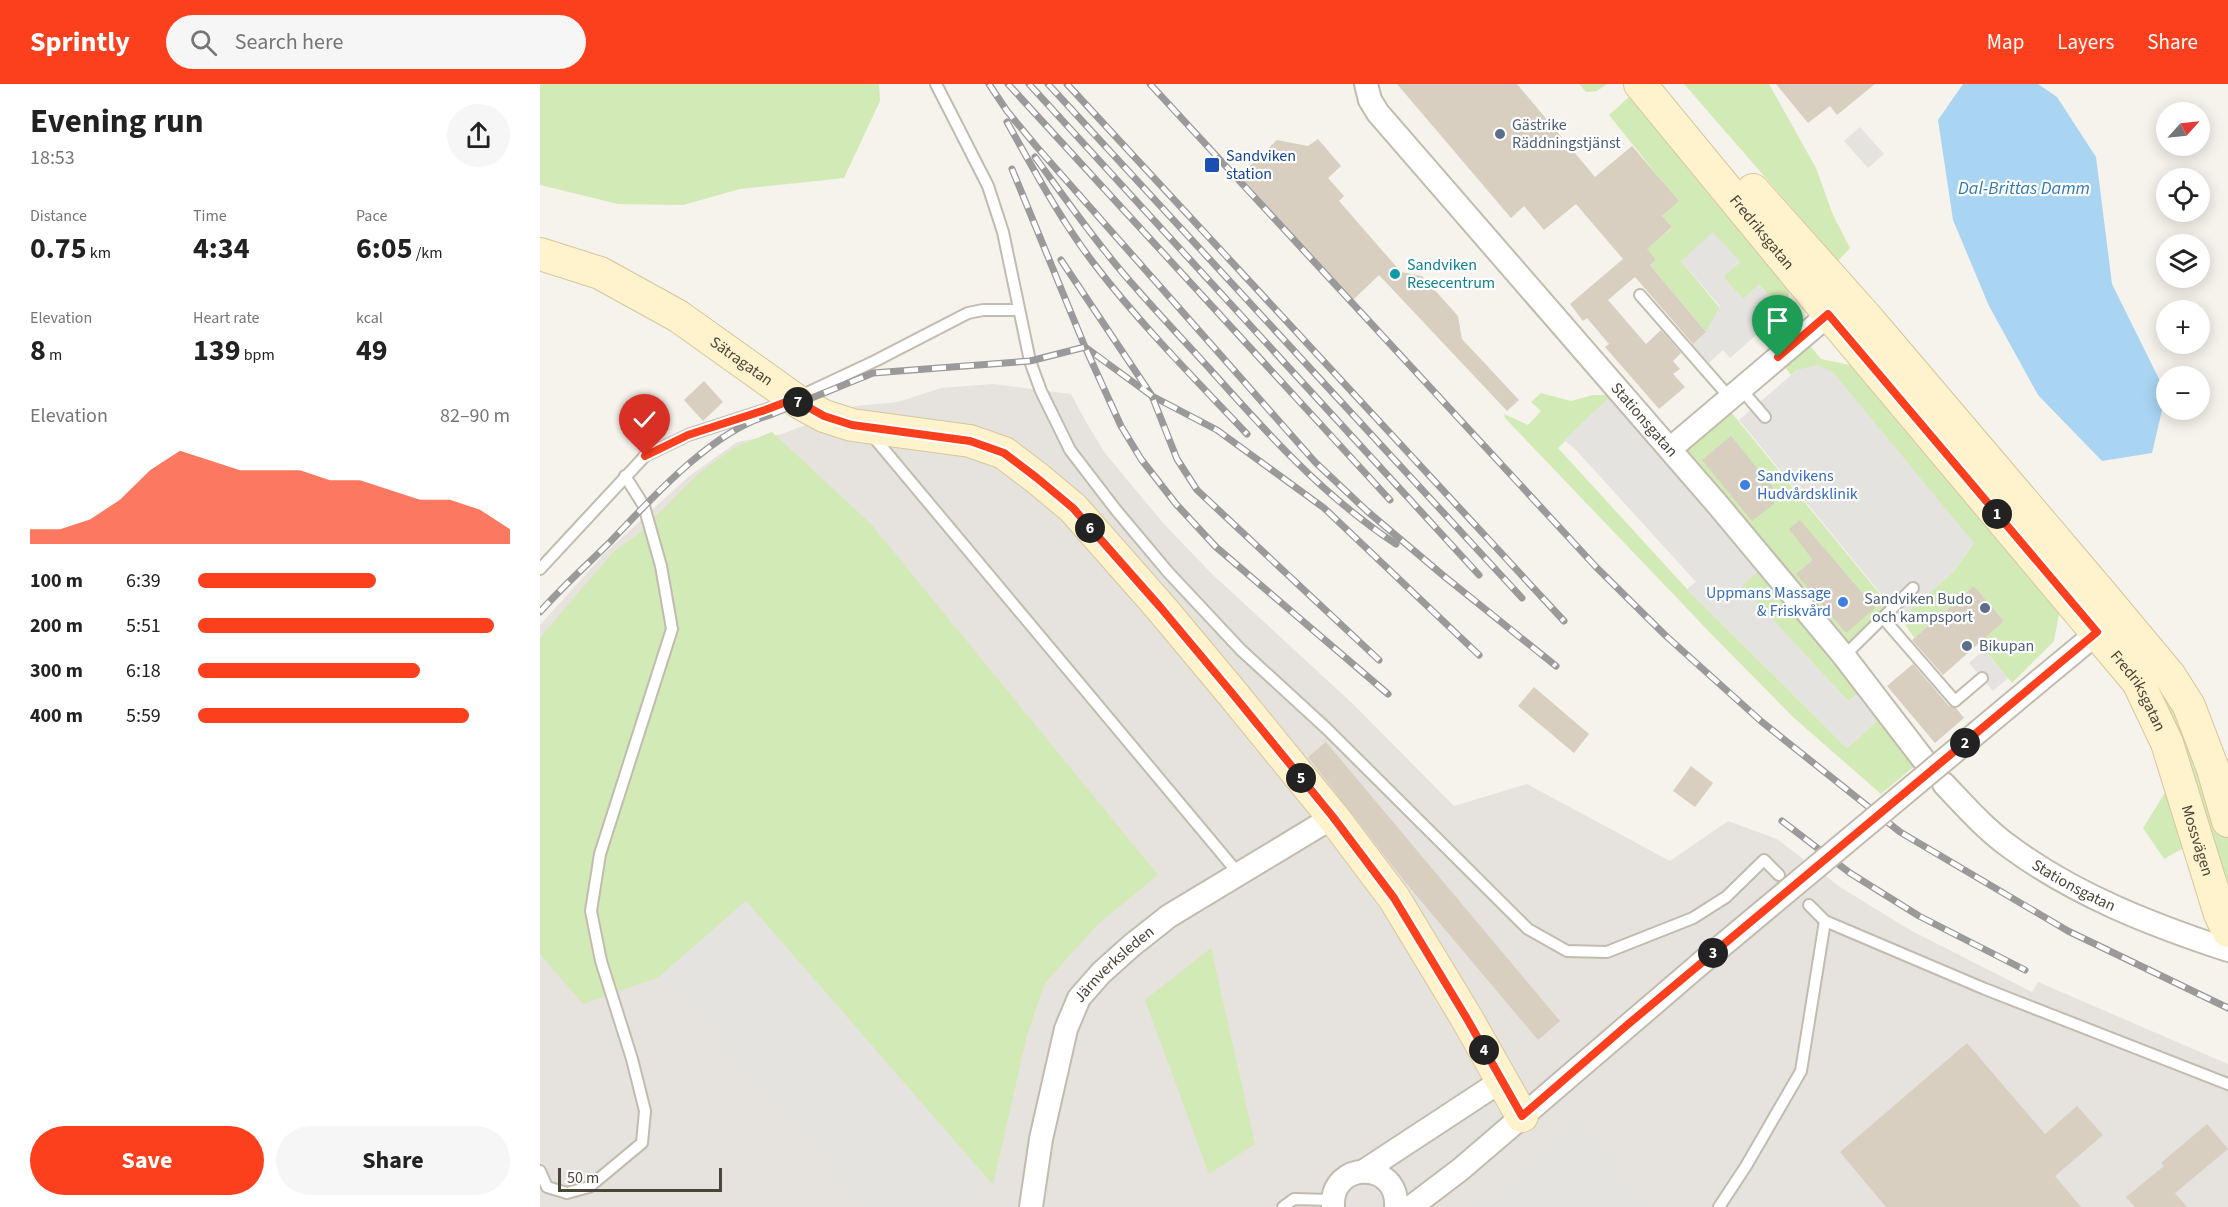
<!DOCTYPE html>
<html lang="en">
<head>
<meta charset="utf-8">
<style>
	:root { --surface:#fff; --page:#f6f6f6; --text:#222; --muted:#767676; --accent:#fc3f1d }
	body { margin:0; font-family:"Source Sans 3",sans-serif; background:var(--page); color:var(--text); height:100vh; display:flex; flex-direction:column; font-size:22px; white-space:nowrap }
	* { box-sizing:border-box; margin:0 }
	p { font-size:20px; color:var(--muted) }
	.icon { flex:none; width:33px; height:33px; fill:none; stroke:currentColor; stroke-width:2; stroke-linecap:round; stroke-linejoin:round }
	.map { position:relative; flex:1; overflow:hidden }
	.details { display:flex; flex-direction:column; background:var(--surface); width:540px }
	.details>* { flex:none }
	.needle { width:39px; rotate:63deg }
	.fabs { position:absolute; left:1616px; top:18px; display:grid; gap:12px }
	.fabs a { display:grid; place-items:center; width:54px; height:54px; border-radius:50%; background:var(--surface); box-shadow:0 3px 15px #0003; font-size:30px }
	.scale { position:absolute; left:18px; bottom:15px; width:164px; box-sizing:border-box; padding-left:6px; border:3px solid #4b4439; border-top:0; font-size:16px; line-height:21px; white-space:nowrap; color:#4b4439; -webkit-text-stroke:4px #fff; paint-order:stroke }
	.pin { position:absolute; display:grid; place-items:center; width:51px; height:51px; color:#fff; margin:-62px -26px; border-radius:50% 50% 50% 0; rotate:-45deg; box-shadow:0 0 6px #0007 }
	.pin .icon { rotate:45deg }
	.km { position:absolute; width:30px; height:30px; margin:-15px; border-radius:50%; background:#222; color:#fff; font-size:16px; line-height:30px; text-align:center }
	.round { display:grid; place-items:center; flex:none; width:63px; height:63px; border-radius:32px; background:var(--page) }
	.head { display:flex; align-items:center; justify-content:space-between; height:102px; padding:0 30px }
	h1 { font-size:33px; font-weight:700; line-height:45px }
	.figures { display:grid; grid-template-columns:repeat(3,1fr); gap:9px; height:102px; padding:6px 30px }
	.figures div { display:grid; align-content:center }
	.figures b { font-size:30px; font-weight:700 }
	.figures small { font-size:16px; font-weight:400 }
	.figures p { font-size:16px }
	.chart { height:168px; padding:12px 30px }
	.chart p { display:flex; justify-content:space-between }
	.chart svg { width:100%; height:108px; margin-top:6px; fill:var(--accent); opacity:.7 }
	.button { display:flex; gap:12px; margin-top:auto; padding:12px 30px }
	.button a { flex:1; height:69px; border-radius:36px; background:var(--accent); color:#fff; font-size:24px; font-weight:700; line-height:69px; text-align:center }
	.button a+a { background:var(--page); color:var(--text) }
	ul { padding:0 30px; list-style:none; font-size:20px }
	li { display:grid; grid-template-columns:96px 72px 1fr; align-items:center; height:45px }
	li i { height:15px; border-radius:8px; background:var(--accent) }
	header { display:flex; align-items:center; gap:36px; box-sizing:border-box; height:84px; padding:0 30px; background:var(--accent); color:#fff }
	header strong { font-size:28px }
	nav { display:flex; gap:33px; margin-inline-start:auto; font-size:21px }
	.search { width:420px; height:54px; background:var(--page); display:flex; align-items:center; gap:15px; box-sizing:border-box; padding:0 21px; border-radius:33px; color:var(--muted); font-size:22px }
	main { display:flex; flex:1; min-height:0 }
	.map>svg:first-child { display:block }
</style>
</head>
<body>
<header>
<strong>Sprintly</strong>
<div class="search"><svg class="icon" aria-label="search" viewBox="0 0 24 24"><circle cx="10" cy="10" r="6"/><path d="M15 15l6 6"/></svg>Search here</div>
<nav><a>Map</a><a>Layers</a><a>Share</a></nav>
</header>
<main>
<section class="details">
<div class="head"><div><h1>Evening run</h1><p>18:53</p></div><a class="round"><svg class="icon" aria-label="share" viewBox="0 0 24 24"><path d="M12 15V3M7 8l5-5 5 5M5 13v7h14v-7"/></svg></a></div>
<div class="figures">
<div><p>Distance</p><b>0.75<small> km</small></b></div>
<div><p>Time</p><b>4:34</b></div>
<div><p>Pace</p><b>6:05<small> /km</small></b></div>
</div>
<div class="figures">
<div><p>Elevation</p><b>8<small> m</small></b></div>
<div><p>Heart rate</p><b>139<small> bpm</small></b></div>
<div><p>kcal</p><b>49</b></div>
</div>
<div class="chart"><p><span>Elevation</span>82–90 m</p>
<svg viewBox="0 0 160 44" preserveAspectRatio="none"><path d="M0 44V38L10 38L20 34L30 26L40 14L50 6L60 10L70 14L80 14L90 14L100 18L110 18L120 22L130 26L140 26L150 30L160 38V44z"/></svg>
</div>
<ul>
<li><b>100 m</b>6:39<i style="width:57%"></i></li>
<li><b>200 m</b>5:51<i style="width:95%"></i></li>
<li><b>300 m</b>6:18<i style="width:71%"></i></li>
<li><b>400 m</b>5:59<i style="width:87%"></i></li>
</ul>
<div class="button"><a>Save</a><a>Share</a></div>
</section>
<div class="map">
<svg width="1688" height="1123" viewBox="0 0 1688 1123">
	<rect width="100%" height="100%" fill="#f6f3ec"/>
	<polygon fill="#e6e2dd" points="453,300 531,310 546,338 565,369 624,440 672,490 813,620 914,722 987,700 1130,777 1188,737 1237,755 1300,803 1370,846 1492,908 1498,898 1688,980 1688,1123 0,1123 0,541 65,469 148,393 197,358 242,350 315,322 358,318 401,304"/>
	<g fill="#d2eab5">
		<polygon points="0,0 339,0 340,17 304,94 200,105 143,121 78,120 0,101"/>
		<polygon points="1039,0 1067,0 1057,7 1046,8"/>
		<polygon points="1144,0 1229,0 1276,84 1293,131 1310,164 1298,177"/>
		<polygon points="1089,13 1127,55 1249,200 1248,232 1219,201 1203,215 1183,193 1200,178 1141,177 1180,224 1166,248 1110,181 1116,176 1106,165 1132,144 1122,132 1138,117 1069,31"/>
		<polygon points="1262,252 1281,275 1315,282 1508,506 1519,530 1514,557 1472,599 1439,559 1464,537 1434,502 1374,554 1363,537 1368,528 1414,487 1434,459 1257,286 1251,291 1237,273"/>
		<polygon points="1001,309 1031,317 1053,311 1072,311 1018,364 1147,505 1307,664 1347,628 1383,675 1341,710 1253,633 1177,556 965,334 964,330 988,341 1001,327 991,318"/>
		<polygon points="1191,328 1352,525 1312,564 1147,366"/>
		<polygon points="232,348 331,440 618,791 557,841 505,899 487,951 453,1101 206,817 119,893 43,920 0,870 0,554 73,468 96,452 158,390 195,363"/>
		<polygon points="1227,479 1327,603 1308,617 1201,502"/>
		<polygon points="1607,565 1688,737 1688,847 1656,757 1624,775 1603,744 1626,707"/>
		<polygon points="671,864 715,1060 669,1090 605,916"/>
	</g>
	<g fill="#e5e3e0">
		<polygon points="1320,43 1344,70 1328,84 1304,57"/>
		<polygon points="1173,148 1200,178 1183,193 1203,215 1219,201 1242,228 1190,274 1183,266 1169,279 1152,260 1166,248 1180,222 1141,177"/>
		<polygon points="1277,281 1293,288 1434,459 1414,487 1368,528 1363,537 1199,336 1257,286"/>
		<polygon points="1077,306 1227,479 1202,502 1308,617 1327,603 1347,628 1307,664 1147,505 1156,498 1035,365 1024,356"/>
		<polygon points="1444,566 1468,594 1453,607 1429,579"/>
		<polygon points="206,817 453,1101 428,1123 319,1123 119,893"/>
		<polygon points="1039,1033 1114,1123 931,1123"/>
	</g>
	<polygon fill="#a9d4f2" points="1423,0 1498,0 1517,13 1556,73 1572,200 1626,309 1612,369 1562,377 1498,311 1449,222 1413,136 1398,36"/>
	<g fill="#d8cfc1">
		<polygon points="857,0 977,0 1055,93 1092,62 1139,117 1122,132 1132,143 1107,165 1116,176 1110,181 1166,248 1153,260 1095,193 1068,216 1106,260 1121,246 1141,269 1133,277 1140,285 1133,290 1145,303 1119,325 1065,263 1069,260 1047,234 1043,237 1030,220 1083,175 1036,120 1004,146 984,122 971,134"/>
		<polygon points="1236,0 1335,0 1297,31 1290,22 1268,39"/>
		<polygon points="778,55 801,82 788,94 804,112 799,117 861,188 882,192 918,232 922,255 979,316 967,327 839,191 812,217 698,94 737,56 768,62"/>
		<polygon points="164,297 183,318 163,337 144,316"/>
		<polygon points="1191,352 1235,406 1228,411 1235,419 1212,437 1162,376"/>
		<polygon points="1260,436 1335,524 1306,549 1256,490 1273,476 1249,445"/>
		<polygon points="1434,502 1464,537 1403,591 1372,556"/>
		<polygon points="1373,580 1409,622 1416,624 1424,634 1395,659 1347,602"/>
		<polygon points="994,603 1049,650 1034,669 978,622"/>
		<polygon points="786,658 1020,937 998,956 865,798 768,673"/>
		<polygon points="1151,682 1173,699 1155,723 1133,707"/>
		<polygon points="1427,959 1505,1050 1537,1022 1563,1051 1515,1092 1541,1123 1346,1123 1300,1068"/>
		<polygon points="1667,1040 1688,1065 1635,1109 1647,1123 1595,1123 1586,1113 1624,1082 1621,1079"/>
	</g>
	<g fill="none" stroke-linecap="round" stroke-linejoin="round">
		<g stroke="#c2bbae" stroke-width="14">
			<g id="lane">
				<polyline points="396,0 448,102 463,148 490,277 501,307 530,366 576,426 628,488 701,566 786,644 988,845 1027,867 1067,868 1153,834 1186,813 1224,776 1239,791"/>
				<polyline points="1100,211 1190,314"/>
				<polyline points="1201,305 1225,333"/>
				<polyline points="331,350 698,789"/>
				<polyline points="0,485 105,372 148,351 225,326 254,315 335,277 428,229 443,226 479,226"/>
				<polyline points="1343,534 1415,617 1442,594"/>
				<polyline points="1304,572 1373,504"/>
				<polyline points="1269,821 1285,837"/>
				<polyline points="0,1087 7,1103 27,1109 49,1103 102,1059 105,1027 92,975 61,877 51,827 60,770 132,545 121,482 104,422 85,392"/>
				<polyline points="743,1123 754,1115 792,1116"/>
				<polyline points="1179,1123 1206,1082 1261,987 1285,837 1445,905 1688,1000"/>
			</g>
		</g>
		<g stroke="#c2bbae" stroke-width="26">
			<g id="street">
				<path id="s1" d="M826,0L830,16L838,29L1178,421L1304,572L1383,675"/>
				<polyline points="1130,365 1301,220"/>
				<polyline points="1499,597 1569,539"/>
				<path id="s2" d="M1404,700C1425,722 1445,745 1470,763C1535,811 1612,841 1688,866"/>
				<polyline points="824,1087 961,997"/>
				<path id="s3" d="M491,1123L501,1055L526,945L539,914L561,889L591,862L629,832L793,733"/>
				<path d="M793,1123C790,1076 859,1076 856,1123"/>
				<polyline points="871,1123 921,1085 1160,880"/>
			</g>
		</g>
		<g stroke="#d6c79b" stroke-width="34">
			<g id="secondary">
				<path id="s4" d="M1100,0L1289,230L1598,598L1627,659L1680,830L1688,847"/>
				<polyline points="1213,106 1328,235 1560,508 1630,592 1649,622 1673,685 1688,737"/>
				<path id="s5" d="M0,170L60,189L138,232L260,319L284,332L312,341L430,357L464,369L497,394L533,424L621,524L692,609L793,733L854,814L926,933L982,1032"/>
			</g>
		</g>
		<use href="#lane" stroke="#fff" stroke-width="10"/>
		<use href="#street" stroke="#fff" stroke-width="22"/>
		<use href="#secondary" stroke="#fff3cd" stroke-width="32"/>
		<g stroke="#9a9a9a" stroke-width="7">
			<g id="rail">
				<polyline points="449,0 467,27 496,62 775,378 827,427 905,493 1016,582"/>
				<polyline points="468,0 850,416"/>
				<polyline points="489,0 939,491"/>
				<polyline points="508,0 982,514"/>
				<polyline points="527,0 1024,537"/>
				<polyline points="610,0 1056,483 1126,552 1222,638 1360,748 1528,847 1688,924"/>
				<path d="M467,38C494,86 521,137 555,181C601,241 655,295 707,350"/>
				<path d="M495,73C522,110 548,147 577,182C606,217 638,250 668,283C726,348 783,412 856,460"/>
				<polyline points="472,85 545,263 581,342 601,375 636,420 676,463 848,610"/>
				<polyline points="521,176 612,312 637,375 657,406 839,576"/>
				<path d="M0,528C22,503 47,481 71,457C111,415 173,346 230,331L333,289L490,277L545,263L612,312L677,346L784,424L939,571"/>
				<polyline points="1242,737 1310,789 1379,832 1485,886"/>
			</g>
		</g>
		<use href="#rail" stroke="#fff" stroke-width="4.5" stroke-dasharray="14" stroke-linecap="butt"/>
		<g stroke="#c2bbae" stroke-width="26" stroke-linecap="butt">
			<polyline id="street-bridge" points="1160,880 1499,597"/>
		</g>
		<use href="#street-bridge" stroke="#fff" stroke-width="22"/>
	</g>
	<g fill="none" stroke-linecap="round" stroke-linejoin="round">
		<g stroke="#fff" stroke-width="12">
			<polyline id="route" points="105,372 148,351 225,326 254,315 284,332 312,341 430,357 464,369 497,394 533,424 621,524 692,609 793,733 854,814 926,933 982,1032 1086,942 1557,548 1288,230 1238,273"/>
		</g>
		<use href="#route" stroke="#fc3f1d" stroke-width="8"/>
	</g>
	<g fill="#5c6f8a" stroke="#fff" stroke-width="2">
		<circle cx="960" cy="50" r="6"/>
		<circle cx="1445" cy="524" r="6"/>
		<circle cx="1427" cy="562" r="6"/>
	</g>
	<rect fill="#1a4fb4" stroke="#fff" stroke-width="2" x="664" y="73" width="16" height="16" rx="3"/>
	<circle fill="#0f9aa8" stroke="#fff" stroke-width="2" cx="855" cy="190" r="6"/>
	<g fill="#3f7fe0" stroke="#fff" stroke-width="2">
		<circle cx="1205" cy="401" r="6"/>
		<circle cx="1303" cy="518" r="6"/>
	</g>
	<g text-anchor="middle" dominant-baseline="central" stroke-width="4.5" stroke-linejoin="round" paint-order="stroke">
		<g font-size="16" fill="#4e5e75" stroke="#fff" text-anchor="start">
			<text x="972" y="41">Gästrike<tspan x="972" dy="18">Räddningstjänst</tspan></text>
			<text x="1433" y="515" text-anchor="end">Sandviken Budo<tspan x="1433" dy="18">och kampsport</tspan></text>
			<text x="1439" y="562">Bikupan</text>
		</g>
		<g font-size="16" fill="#164399" stroke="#fff" text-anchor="start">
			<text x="686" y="72">Sandviken<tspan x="686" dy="18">station</tspan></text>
		</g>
		<g font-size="16" fill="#4b4439" stroke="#fff">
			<text stroke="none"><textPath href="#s4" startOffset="192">Fredriksgatan</textPath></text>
			<text stroke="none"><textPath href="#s5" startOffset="230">Sätragatan</textPath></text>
			<text stroke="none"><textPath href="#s1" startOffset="438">Stationsgatan</textPath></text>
			<text stroke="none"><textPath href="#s4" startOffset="786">Fredriksgatan</textPath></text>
			<text stroke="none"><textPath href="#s4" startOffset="948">Mossvägen</textPath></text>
			<text stroke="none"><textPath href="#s2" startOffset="166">Stationsgatan</textPath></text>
			<text stroke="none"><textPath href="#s3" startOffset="264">Järnverksleden</textPath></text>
		</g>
		<g font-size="16" fill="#0d838f" stroke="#fff" text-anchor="start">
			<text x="867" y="181">Sandviken<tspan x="867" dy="18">Resecentrum</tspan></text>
		</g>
		<g font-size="16" fill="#366cbe" stroke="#fff" text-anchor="start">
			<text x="1217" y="392">Sandvikens<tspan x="1217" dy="18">Hudvårdsklinik</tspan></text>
			<text x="1291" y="509" text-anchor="end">Uppmans Massage<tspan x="1291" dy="18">&amp; Friskvård</tspan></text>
		</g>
		<g font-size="18" font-style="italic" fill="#2e7ab2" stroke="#fff">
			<text x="1484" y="104">Dal-Brittas Damm</text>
		</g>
	</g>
</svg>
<div class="fabs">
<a><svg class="needle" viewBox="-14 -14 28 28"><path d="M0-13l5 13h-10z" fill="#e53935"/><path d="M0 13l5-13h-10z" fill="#767676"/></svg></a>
<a><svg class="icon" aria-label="locate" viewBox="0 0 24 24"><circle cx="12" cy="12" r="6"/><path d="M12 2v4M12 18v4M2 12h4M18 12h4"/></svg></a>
<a><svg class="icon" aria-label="layers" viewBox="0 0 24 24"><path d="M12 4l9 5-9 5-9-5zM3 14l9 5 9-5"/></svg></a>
<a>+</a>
<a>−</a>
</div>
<div class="scale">50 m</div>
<div class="pin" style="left:1238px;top:273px;background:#1e9e55"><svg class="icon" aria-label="arrive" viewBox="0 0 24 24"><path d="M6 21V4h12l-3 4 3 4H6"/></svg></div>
<div class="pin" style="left:105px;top:372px;background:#d93025"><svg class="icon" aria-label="check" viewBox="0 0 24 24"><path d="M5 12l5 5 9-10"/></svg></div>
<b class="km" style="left:1457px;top:430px">1</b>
<b class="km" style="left:1425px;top:659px">2</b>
<b class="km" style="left:1173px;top:869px">3</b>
<b class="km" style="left:944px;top:966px">4</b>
<b class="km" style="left:761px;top:694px">5</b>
<b class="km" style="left:550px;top:444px">6</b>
<b class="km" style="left:258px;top:318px">7</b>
</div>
</main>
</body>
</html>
